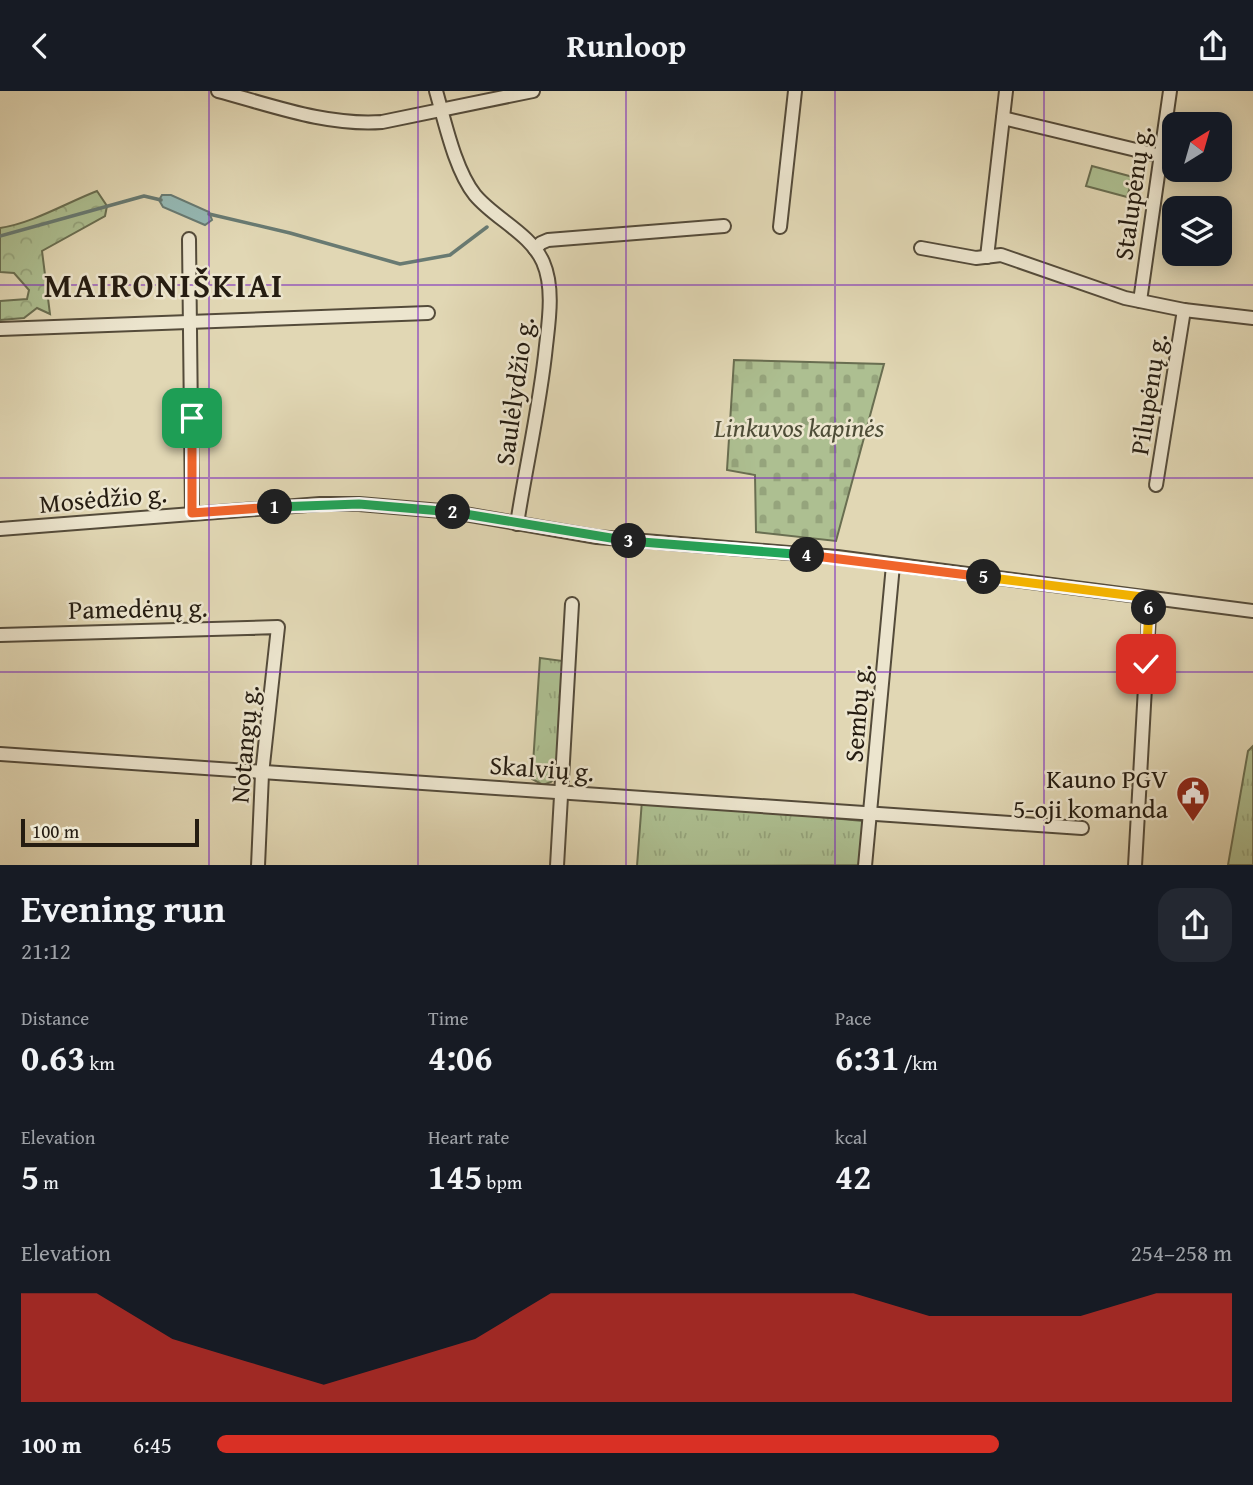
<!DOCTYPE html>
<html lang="en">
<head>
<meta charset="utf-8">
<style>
	:root { --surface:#171b24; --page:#242831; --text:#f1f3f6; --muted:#9ea1a6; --accent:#d93025 }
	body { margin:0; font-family:"Gentium Book Plus",serif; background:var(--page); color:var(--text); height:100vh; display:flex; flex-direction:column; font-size:26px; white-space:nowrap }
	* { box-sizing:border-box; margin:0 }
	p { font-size:23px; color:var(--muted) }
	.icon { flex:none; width:38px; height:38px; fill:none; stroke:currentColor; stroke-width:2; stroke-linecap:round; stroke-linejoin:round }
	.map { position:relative; height:774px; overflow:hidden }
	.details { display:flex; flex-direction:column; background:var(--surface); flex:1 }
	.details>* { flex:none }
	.needle { width:46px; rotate:37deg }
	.tools { position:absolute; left:1162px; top:21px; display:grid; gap:14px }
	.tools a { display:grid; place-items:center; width:70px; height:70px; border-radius:14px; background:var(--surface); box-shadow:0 4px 18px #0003; font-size:35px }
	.scale { position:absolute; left:21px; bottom:18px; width:178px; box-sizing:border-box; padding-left:7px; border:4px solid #251c11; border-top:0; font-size:19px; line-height:24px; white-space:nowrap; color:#251c11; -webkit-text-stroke:5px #ece5ce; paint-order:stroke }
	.pin { position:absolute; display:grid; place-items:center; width:60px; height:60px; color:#fff; margin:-30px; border-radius:14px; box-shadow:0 4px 10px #0006 }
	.km { position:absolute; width:35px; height:35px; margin:-18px; border-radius:50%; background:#222; color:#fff; font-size:19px; line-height:35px; text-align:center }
	.round { display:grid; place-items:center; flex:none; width:74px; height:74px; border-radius:21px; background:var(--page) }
	.head { display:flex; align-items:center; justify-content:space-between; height:119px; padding:0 21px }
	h1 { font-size:38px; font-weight:800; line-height:52px }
	.figures { display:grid; grid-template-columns:repeat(3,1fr); gap:10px; height:119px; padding:7px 21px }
	.figures div { display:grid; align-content:center }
	.figures b { font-size:35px; font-weight:800 }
	.figures small { font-size:19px; font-weight:400 }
	.figures p { font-size:19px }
	.chart { height:196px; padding:14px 21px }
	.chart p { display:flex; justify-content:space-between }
	.chart svg { width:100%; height:126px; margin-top:7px; fill:var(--accent); opacity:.7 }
	ul { padding:0 21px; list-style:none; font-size:23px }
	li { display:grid; grid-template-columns:112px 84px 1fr; align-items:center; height:52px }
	li i { height:18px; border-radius:9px; background:var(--accent) }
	header { display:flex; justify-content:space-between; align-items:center; height:91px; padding:0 21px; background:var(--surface); font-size:32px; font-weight:800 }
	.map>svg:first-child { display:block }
</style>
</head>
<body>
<header><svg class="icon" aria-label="back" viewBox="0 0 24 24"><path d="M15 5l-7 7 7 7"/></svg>Runloop<svg class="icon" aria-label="share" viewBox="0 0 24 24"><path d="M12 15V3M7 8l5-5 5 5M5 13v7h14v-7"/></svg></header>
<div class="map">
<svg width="1253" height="775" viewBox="0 0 1253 775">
	<defs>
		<pattern id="grass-tufts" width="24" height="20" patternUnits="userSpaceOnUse" patternTransform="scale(1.75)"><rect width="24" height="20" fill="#adbf91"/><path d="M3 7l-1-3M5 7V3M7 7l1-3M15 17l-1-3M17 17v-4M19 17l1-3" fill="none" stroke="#95a47c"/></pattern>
		<pattern id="forest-crowns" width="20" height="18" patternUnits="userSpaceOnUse" patternTransform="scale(1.75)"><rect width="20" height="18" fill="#adbf91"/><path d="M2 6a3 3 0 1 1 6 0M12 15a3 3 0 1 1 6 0" fill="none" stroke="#95a47c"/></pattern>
		<pattern id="cemetery-stones" width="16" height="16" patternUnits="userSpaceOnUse" patternTransform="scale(1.75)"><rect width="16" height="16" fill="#adbf91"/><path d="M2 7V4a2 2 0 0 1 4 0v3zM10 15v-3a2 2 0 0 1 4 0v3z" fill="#95a47c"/></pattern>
	</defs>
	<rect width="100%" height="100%" fill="#e1d7b4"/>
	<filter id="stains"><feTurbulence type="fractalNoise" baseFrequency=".00286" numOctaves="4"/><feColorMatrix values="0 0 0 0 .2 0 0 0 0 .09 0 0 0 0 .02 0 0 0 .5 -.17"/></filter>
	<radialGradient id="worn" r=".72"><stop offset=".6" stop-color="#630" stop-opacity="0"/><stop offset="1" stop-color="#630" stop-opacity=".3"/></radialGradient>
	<g fill="url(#grass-tufts)" stroke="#696e51" stroke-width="2">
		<polygon points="540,567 563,570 557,684 551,691 543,694 532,688"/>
		<polygon points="1253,655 1253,774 1228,774 1248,660"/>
		<polygon points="642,709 863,730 859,774 637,775"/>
	</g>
	<path fill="url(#forest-crowns)" stroke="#696e51" stroke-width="2" d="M97,100L107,115L105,125L42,160L50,223L37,217L24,227L0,229V210L27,208L29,199L14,182L0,181V137C33,132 66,112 97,100Z"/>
	<polygon fill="url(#cemetery-stones)" stroke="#696e51" stroke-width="2" points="734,269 884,273 836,450 756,441 755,384 727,379"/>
	<polygon fill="#adbf91" stroke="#696e51" stroke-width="2" points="1092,75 1133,86 1127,106 1086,95"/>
	<polygon fill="#95b8b3" stroke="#687a72" stroke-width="2" points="162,104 171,104 209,121 212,129 205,134 163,116 159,109"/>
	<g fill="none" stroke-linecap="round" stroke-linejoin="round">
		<g stroke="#687a72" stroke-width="3.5">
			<polyline points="209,123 290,142 400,173 450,164 487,136"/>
			<polyline points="0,145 144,105 161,109"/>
		</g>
		<g stroke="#544b3a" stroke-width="16">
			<g id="minor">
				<path d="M218,0C271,14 326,35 382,31L533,0"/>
				<path d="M436,0C445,31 455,79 475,104C495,128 530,142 543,171C554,196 549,229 546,255C540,315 526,374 517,433"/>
				<polyline points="1003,27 1161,65"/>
				<polyline points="780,136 795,0"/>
				<polyline points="189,148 192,422"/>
				<polyline points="921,157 976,167 1001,164 1125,207 1184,219 1253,227"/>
				<polyline points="535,158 541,152 548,149 724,135"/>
				<polyline points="987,166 1006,0"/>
				<polyline points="1140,210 1170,0"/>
				<polyline points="0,238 428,222"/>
				<polyline points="1156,394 1184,219"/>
				<polyline points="0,438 320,413 359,413 453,421 597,446 837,466 1253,520"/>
				<polyline points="0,544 278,536 262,683 258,775"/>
				<path d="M0,663C360,690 721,711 1082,737"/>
				<polyline points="557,775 572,513"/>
				<polyline points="865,775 893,474"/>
				<polyline points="1135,775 1150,507"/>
			</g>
		</g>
		<use href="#minor" stroke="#ece5ce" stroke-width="12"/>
	</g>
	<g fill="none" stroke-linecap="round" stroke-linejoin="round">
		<g stroke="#fff" stroke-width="14">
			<polyline id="split-1" points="192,327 192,422 275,416"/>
		</g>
		<g stroke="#fff" stroke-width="14">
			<polyline id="split-2" points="275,416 359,413 453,421"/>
		</g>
		<g stroke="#fff" stroke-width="14">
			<polyline id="split-3" points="453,421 629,450"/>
		</g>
		<g stroke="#fff" stroke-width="14">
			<polyline id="split-4" points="629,450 807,464"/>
		</g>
		<g stroke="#fff" stroke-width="14">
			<polyline id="split-5" points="807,464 984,486"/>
		</g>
		<g stroke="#fff" stroke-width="14">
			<polyline id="split-6" points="984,486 1150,507 1149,517"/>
		</g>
		<g stroke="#fff" stroke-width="14">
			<polyline id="split-7" points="1146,573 1149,517"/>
		</g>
		<use href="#split-1" stroke="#f0652b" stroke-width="9"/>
		<use href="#split-2" stroke="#22a559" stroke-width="9"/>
		<use href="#split-3" stroke="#22a559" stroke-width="9"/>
		<use href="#split-4" stroke="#22a559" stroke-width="9"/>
		<use href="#split-5" stroke="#f0652b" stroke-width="9"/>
		<use href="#split-6" stroke="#f5b400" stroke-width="9"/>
		<use href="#split-7" stroke="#f5b400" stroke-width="9"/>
	</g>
	<path fill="none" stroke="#7b2cbf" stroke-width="2" stroke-opacity="0.55" d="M209,0V775M418,0V775M626,0V775M835,0V775M1044,0V775M0,194H1253M0,387H1253M0,581H1253"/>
	<defs>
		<g id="civic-pin" transform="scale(1.75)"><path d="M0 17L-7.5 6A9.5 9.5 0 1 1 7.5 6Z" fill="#8f2418" stroke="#ece5ce"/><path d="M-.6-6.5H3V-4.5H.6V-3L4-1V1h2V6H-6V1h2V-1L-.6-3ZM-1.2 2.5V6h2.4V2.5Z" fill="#fff"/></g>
	</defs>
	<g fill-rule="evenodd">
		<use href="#civic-pin" x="1193" y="702"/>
	</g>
	<g text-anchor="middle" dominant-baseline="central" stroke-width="5" stroke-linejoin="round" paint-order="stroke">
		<g font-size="26" fill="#251c11" stroke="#ece5ce">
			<text transform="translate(1132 102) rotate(-82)">Stalupėnų g.</text>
			<text transform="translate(514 300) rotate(-82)">Saulėlydžio g.</text>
			<text transform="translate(1148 303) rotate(-81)">Pilupėnų g.</text>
			<text transform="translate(103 407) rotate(-5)">Mosėdžio g.</text>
			<text transform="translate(138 517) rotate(-1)">Pamedėnų g.</text>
			<text transform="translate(857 622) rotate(-85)">Sembų g.</text>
			<text transform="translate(244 653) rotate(-85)">Notangų g.</text>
			<text transform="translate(542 677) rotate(4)">Skalvių g.</text>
		</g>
		<g font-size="26" font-style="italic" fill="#4e4d37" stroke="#ece5ce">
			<text x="799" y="336">Linkuvos kapinės</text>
		</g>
		<g font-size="26" fill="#251c11" stroke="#ece5ce" text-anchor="end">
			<text x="1168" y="687">Kauno PGV<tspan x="1168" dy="30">5-oji komanda</tspan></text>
		</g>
		<g font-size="33" font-weight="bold" letter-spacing="2" fill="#251c11" stroke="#ece5ce">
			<text x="164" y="194">MAIRONIŠKIAI</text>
		</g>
	</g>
	<rect width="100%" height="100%" filter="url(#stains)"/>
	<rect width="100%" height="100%" fill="url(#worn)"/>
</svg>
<div class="tools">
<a><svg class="needle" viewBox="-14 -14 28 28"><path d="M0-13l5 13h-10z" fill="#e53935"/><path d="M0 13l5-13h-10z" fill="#9ea1a6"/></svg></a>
<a><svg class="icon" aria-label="layers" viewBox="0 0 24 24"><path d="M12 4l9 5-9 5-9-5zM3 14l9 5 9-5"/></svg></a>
</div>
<div class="scale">100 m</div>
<div class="pin" style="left:192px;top:327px;background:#1e9e55"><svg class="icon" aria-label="arrive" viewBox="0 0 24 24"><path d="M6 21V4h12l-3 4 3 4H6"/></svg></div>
<div class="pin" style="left:1146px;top:573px;background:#d93025"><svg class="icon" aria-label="check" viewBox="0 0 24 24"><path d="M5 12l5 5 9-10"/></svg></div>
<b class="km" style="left:275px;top:416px">1</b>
<b class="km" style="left:453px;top:421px">2</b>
<b class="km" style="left:629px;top:450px">3</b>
<b class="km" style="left:807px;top:464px">4</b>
<b class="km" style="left:984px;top:486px">5</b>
<b class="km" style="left:1149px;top:517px">6</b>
</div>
<section class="details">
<div class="head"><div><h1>Evening run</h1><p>21:12</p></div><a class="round"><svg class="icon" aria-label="share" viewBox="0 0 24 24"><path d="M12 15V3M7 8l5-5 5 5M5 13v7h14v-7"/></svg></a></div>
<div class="figures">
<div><p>Distance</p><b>0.63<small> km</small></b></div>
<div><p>Time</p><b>4:06</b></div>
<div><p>Pace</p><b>6:31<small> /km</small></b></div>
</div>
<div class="figures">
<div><p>Elevation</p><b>5<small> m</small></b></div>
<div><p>Heart rate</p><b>145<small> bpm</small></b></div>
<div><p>kcal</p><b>42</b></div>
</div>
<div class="chart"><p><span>Elevation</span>254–258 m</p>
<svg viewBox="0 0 160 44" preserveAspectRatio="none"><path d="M0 44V6L10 6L20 22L30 30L40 38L50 30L60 22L70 6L80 6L90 6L100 6L110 6L120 14L130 14L140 14L150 6L160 6V44z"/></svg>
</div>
<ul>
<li><b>100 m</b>6:45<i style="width:77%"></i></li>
</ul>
</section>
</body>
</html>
